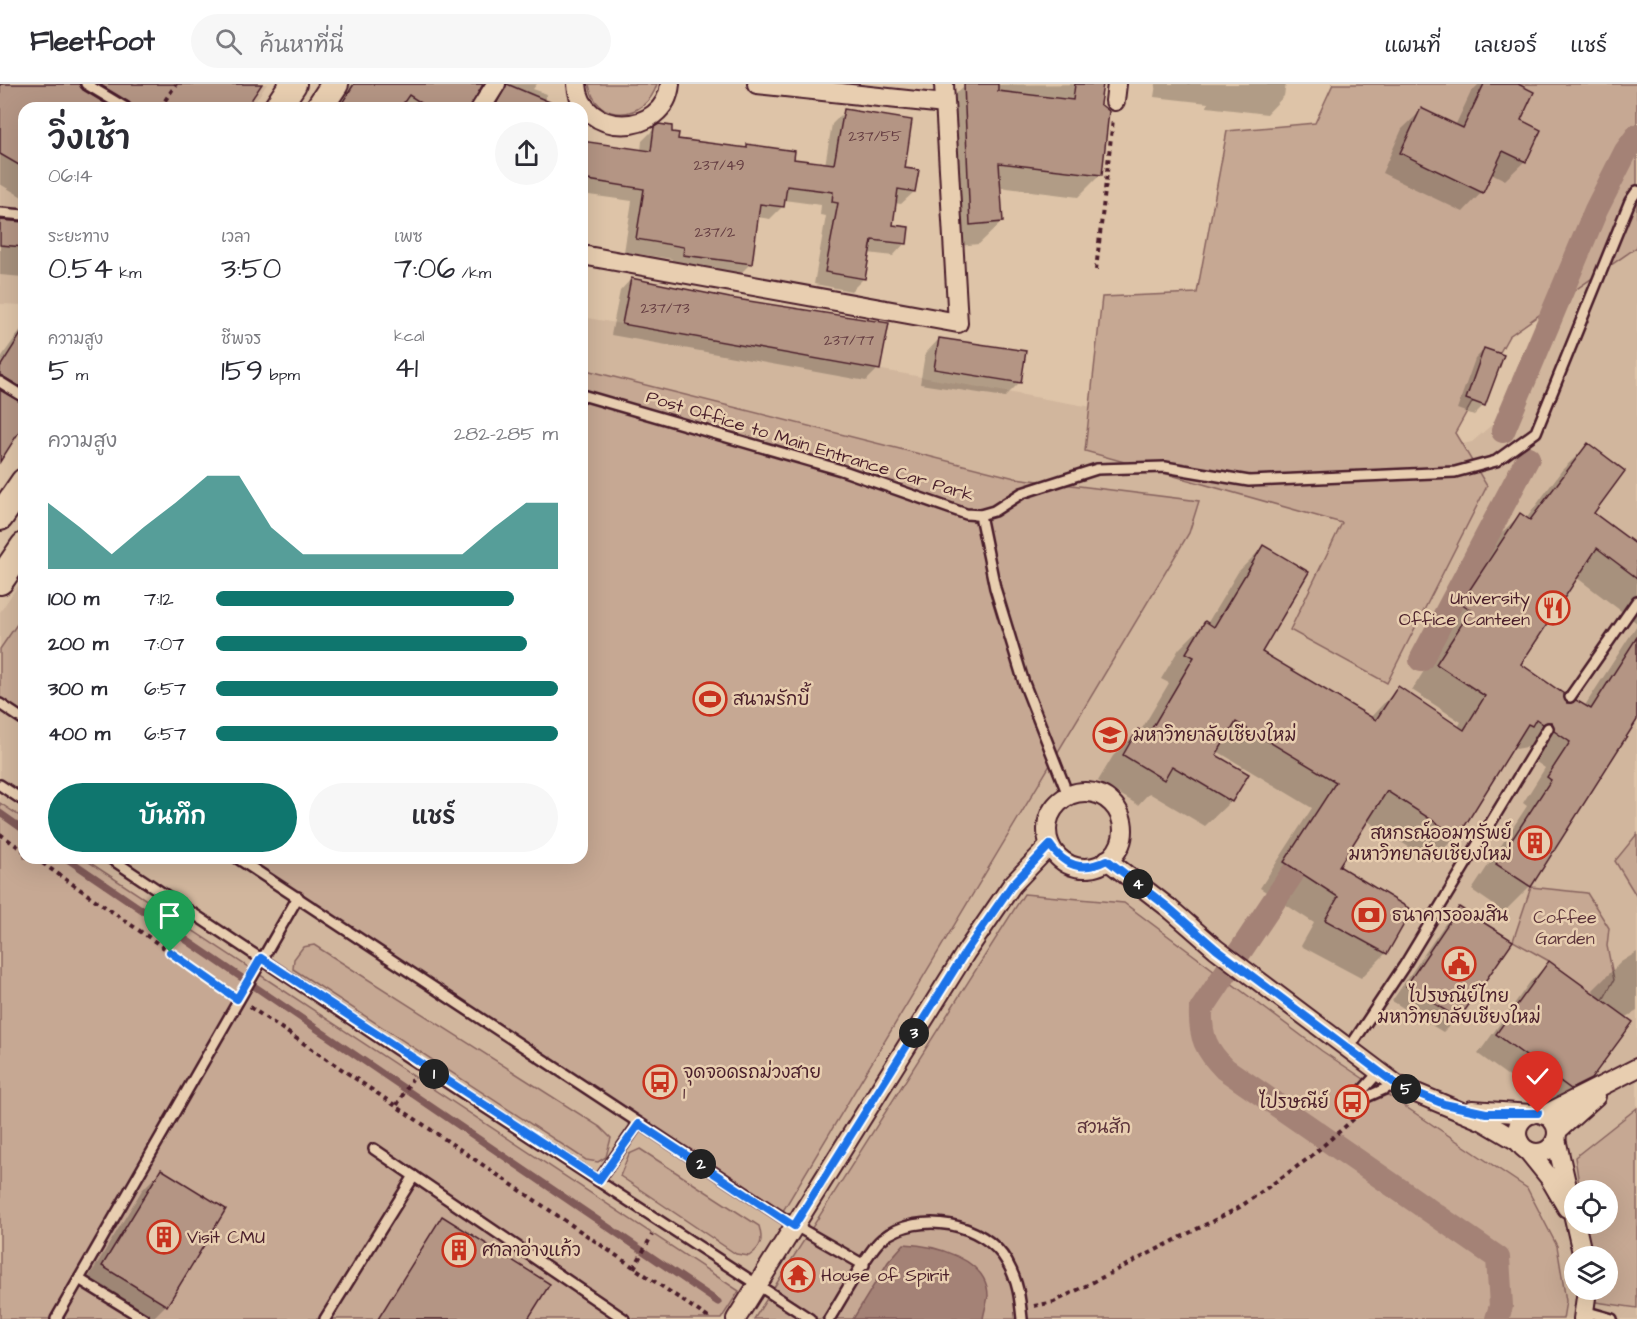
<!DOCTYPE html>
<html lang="th">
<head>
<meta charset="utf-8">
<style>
	:root { --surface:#fff; --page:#f7f7f7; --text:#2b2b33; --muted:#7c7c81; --line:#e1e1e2; --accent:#0f766e }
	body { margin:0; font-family:"Architects Daughter","Playpen Sans Thai",sans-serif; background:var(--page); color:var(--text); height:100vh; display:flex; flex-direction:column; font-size:22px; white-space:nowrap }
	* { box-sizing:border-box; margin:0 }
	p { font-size:20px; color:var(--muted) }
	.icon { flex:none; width:33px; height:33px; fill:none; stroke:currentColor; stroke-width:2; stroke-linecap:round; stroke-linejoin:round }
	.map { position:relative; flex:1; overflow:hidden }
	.details { position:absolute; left:18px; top:18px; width:570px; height:762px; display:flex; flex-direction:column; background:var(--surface); border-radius:18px; box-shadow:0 6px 24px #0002 }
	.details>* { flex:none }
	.tools { position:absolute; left:1564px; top:1096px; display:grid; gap:12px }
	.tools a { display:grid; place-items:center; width:54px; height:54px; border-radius:50%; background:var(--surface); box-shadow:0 6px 24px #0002; font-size:30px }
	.pin { position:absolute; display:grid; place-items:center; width:51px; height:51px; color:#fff; margin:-62px -26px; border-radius:50% 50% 50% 0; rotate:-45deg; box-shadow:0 0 6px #0007 }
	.pin .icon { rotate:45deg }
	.km { position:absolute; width:30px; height:30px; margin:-15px; border-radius:50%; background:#222; color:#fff; font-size:16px; line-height:30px; text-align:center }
	.round { display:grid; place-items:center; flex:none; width:63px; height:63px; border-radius:32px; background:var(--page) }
	.headline { display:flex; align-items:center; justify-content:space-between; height:102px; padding:0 30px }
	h1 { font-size:33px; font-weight:600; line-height:45px }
	.stats { display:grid; grid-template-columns:repeat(3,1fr); gap:9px; height:102px; padding:6px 30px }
	.stats div { display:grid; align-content:center }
	.stats b { font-size:30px; font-weight:600 }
	.stats small { font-size:16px; font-weight:400 }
	.stats p { font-size:16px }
	.chart { height:168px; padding:12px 30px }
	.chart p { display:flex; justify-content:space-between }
	.chart svg { width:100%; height:108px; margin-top:6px; fill:var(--accent); opacity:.7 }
	.action { display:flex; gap:12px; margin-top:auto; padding:12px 30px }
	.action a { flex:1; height:69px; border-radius:36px; background:var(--accent); color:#fff; font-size:24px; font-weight:600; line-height:69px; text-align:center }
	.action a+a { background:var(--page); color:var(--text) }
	ul { padding:0 30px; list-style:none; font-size:20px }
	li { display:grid; grid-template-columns:96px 72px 1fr; align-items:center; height:45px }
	li i { height:15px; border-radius:8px; background:var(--accent) }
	header { display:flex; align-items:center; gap:36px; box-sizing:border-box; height:84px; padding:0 30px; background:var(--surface); border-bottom:2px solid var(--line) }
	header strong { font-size:28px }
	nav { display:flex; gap:33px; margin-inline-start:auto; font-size:21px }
	.search { width:420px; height:54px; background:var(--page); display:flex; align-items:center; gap:15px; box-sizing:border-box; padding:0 21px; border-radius:33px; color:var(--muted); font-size:22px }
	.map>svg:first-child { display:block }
</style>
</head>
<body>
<header>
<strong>Fleetfoot</strong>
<div class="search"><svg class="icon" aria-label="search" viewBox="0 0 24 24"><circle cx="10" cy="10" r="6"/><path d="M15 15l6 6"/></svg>ค้นหาที่นี่</div>
<nav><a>แผนที่</a><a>เลเยอร์</a><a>แชร์</a></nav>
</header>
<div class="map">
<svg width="1637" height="1235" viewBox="0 0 1637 1235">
	<rect width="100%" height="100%" fill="#dec4a8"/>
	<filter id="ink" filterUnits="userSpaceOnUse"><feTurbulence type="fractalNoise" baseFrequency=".0167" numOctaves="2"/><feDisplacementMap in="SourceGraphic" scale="12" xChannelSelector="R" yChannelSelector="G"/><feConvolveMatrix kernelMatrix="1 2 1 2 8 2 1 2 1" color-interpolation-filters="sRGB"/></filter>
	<g filter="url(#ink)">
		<g fill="#d1b69d" fill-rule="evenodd">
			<polygon points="0,0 267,0 251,24 24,24 24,221 0,220"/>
			<path d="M1637,77V1235H0V528L24,493V774H582V233L1080,321L1416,370L1472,358L1518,318L1565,181ZM1575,1107H1608V1140H1575ZM1575,1173H1608V1206H1575Z"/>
		</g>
		<g fill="#c6a893" stroke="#88645f" stroke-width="1.5">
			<path d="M589,0H657C646,38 595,40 589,0Z"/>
			<polygon points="1333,0 1637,0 1637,163 1509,252 1455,349 1487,402 1387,599 1290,546 1342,439 1085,367 1102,213 1197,209 1227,47 1315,39"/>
			<polygon points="582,285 1015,394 1199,417 1189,449 780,1132 239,774 582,774"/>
			<polygon points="24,530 24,631 0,615 0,565"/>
			<polygon points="0,719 24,735 24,774 83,774 739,1207 721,1235 0,1235"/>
			<polygon points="1637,750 1637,813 1615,777"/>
			<polygon points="1531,803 1587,809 1609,844 1607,862 1614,896 1603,916 1549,877 1513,857"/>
			<polygon points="1024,810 1124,819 1322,967 1527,1104 1557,1162 1566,1217 1563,1235 754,1235"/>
			<polygon points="314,861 600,1043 611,1054 606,1073 598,1078 586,1076 293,885 294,875 303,863"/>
			<polygon points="1637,1024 1637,1224 1596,1218 1594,1206 1608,1206 1608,1173 1589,1173 1585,1140 1608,1140 1608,1107 1580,1107 1575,1073"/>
			<path d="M640,1065L759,1142C763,1156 762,1163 749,1172L736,1170L620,1092L629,1070Z"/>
		</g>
		<path fill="#a48276" stroke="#805a58" stroke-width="1.5" d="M904,1160C933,1161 988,1174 988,1212C987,1219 984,1228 983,1235H853L888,1178Z"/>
		<g fill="#0003">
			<polygon points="0,0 197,0 238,24 24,24 24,114 0,100"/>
			<polygon points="351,0 537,0 533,5 547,10 541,24 489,24 493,7 483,1 469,24 336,24"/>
			<polygon points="1101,0 1099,20 1101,90 1078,113 999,103 1002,138 979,160 948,163 942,23 965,1"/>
			<polygon points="1156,0 1286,0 1284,12 1267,30 1207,23 1208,19 1154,13"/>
			<polygon points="1479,0 1514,0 1525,77 1505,96 1491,89 1482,108 1463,128 1382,89 1402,45 1422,26 1455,42 1471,8"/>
			<polygon points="845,27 904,86 914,108 901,120 895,119 891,142 905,159 893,172 868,169 864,194 851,207 814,200 826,132 820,131 821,121 784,116 783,122 770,135 757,133 751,179 738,192 671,183 672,175 624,168 632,117 582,110 582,58 641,67 642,57 655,44 670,49 676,57 744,65 748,62 792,76 825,81 832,40"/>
			<polygon points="0,138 24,140 23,193 0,191"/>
			<polygon points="631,195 878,285 866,297 611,251 620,207"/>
			<polygon points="24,241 24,338 0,375 0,275"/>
			<polygon points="939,255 1019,299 1005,313 920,300 925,270"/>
			<polygon points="1485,265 1484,321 1474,331 1457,325 1475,275"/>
			<polygon points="1588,361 1592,429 1632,459 1637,451 1637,539 1576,493 1519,581 1566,621 1584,623 1637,541 1637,634 1530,802 1504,828 1472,806 1527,722 1523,719 1545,684 1529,673 1527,663 1516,665 1513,662 1457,752 1431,777 1366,736 1337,782 1386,869 1361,894 1301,862 1314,839 1260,804 1312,724 1217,667 1214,672 1231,717 1205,742 1149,709 1138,721 1098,697 1113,672 1138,647 1140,648 1169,599 1161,595 1179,565 1205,539 1207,540 1238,488 1263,463 1260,568 1370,634 1398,604 1458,643 1461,638 1412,606 1446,552 1436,546 1494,456 1520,431 1526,435 1562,386"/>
			<polygon points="1460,825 1458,934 1443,948 1392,917 1445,840"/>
			<polygon points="1637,868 1637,927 1625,934 1590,994 1570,1014 1551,1023 1478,970 1530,898 1549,879 1597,914 1593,906 1621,878"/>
			<polygon points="161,1087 166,1221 152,1235 139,1235 84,1201 142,1106"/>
		</g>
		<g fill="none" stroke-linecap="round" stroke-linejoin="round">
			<g stroke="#805a58" stroke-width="7">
				<polyline points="0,729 24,746"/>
				<polyline points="66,774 718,1218"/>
			</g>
			<g stroke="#a48276" stroke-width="24">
				<polyline points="1503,347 1596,126 1626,67 1637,52"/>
				<polyline points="1421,576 1528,374"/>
				<path d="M1292,790L1201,926C1200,953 1206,966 1225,985L1498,1174L1501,1222L1497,1235"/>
			</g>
		</g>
		<g fill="#b49584" stroke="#4a1f2b" stroke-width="1.5">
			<polygon points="0,0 79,0 83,6 113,24 24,24 24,84 0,70"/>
			<polygon points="99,0 262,0 246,24 133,24 129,18"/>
			<polygon points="354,0 483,0 470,24 429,24 409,11 400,24 339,24"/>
			<polygon points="507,0 564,24 494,24"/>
			<polygon points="964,0 998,0 998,7 1073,16 1075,0 1103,0 1100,20 1109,27 1102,91 999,79 1003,138 970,141"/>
			<polygon points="1484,0 1518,0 1534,8 1521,36 1541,46 1526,78 1503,67 1483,109 1400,69 1421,24 1463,44"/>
			<polygon points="844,25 912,36 905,84 919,86 915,108 898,105 893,141 909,143 907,160 872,156 865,195 825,188 838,119 832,118 833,108 787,102 784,123 760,120 752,180 683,171 684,163 636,155 644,105 582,95 582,57 651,67 654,43 659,40 672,42 672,48 679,49 678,55 747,64 747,60 795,67 794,75 834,80"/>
			<polygon points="0,136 24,138 24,163 0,161"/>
			<polygon points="631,194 730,214 889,239 880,286 622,240"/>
			<polygon points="24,245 24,305 0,291 0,283"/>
			<polygon points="939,254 1026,267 1021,299 934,285"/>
			<polygon points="1484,264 1504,271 1485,322 1466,315"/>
			<polygon points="0,306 24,320 24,340 0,378"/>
			<polygon points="1588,359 1625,387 1594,429 1637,461 1637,494 1597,464 1521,580 1564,610 1567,619 1576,616 1591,625 1637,553 1637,636 1531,803 1496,780 1551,696 1547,693 1570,658 1554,647 1551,638 1543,640 1536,635 1532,642 1528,640 1458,753 1387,707 1339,782 1412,826 1387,870 1325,836 1338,813 1284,778 1336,698 1236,638 1216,671 1249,690 1232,718 1172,682 1164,696 1123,671 1138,645 1148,651 1194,573 1186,569 1205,537 1214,543 1263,461 1309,488 1262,568 1376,636 1398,602 1464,646 1485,612 1436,580 1471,526 1461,519 1520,429 1530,436"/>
			<polygon points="1459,823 1513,857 1459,935 1406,902"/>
			<polygon points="1549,877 1633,938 1591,995 1571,1005 1496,950"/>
			<polygon points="161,1085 226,1125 167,1222 102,1182"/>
			<polygon points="442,1132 550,1200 528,1235 378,1235"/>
		</g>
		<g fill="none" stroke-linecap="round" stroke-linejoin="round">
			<g stroke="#4a1f2b" stroke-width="14">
				<g id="service">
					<polyline points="86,0 126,24"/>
					<polyline points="0,129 24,131"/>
					<polyline points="0,298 24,313"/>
					<polyline points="582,311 841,386 966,430 980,431 994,427 1022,409 1097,385 1165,383 1249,397 1455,388 1496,377 1536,348 1630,117 1637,107"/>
					<path d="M975,431H980L995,504L1024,599L1068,711C1037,730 1042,781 1082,783C1092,784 1100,778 1108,777"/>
					<polyline points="1570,613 1637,517"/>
					<polyline points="0,620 24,636"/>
					<polyline points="0,701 24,717"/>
					<polyline points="110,774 420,981 810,1235"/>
					<polyline points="237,774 794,1141 864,1181"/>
					<polyline points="1348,966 1404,882 1548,644"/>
					<polyline points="1352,1018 1379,988 1377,987"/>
					<polyline points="1355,1018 1396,1000"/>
					<polyline points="374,1065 624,1235"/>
					<polyline points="599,1096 638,1040"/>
					<polyline points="79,1195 144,1235"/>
					<polyline points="1584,1227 1612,1235"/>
					<polyline points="56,1235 298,813"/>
					<polyline points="325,1235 414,1092"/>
					<path d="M829,1235C840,1218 869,1165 882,1155C919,1126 984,1138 1007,1178C1018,1197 1020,1214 1022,1235"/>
				</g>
			</g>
			<g stroke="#4a1f2b" stroke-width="22">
				<g id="minor">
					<path d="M577,0C580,54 665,54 670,0"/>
					<polyline points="757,0 945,20"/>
					<polyline points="1115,17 1117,0"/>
					<polyline points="481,24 496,0"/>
					<polyline points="582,171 958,239 944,0"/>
					<circle cx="1085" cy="746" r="38"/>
					<polyline points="1107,776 1169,824 1216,865 1397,1001 1483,1037 1519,1058"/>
					<polyline points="1472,1026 1531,1030"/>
					<circle cx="1537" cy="1049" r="20"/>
					<polyline points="1544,1031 1637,984"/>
					<polyline points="1558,1046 1596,1012"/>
					<polyline points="1556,1055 1583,1173"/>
					<polyline points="1528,1067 1549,1093 1567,1124"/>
					<polyline points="736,1235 966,868 1012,801 1050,761"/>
					<polyline points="1583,1235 1587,1206"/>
				</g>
			</g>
			<g stroke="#4a1f2b" stroke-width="30">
				<g id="secondary">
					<polyline points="277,24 293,0"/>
					<polyline points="319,24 335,0"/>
					<polyline points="0,433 24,398"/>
					<polyline points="0,497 24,462"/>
				</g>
			</g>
			<g stroke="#4a1f2b" stroke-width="4" stroke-dasharray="4.5 4.5" stroke-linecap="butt">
				<polyline points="160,24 176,0"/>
				<polyline points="1096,186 1113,35"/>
				<path d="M1081,708C1111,710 1128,732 1119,762"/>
				<polyline points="0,750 24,767"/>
				<polyline points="35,774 226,907"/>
				<polyline points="250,923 707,1233 706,1235"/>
				<polyline points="397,1021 412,995"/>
				<polyline points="634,1184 652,1151"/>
				<polyline points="1034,1222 1054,1218 1240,1123 1309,1074 1356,1033"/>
			</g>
			<use href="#service" stroke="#e8ceb0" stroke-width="9"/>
			<use href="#minor" stroke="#e8ceb0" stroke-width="18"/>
			<use href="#secondary" stroke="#e8ceb0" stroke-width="26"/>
		</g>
	</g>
	<g fill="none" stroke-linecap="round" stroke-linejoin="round" filter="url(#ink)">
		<g stroke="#fff" stroke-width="12">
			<path id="route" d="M170,868L237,915L261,874L599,1096L639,1040L794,1142L966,867L1012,801L1050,761C1065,783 1084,788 1107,776L1169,824L1216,865L1397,1001L1444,1020L1486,1029H1538"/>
		</g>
		<use href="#route" stroke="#1a73e8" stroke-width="8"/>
	</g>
	<defs>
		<g id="restaurant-ring" transform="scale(1.725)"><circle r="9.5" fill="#e8ceb0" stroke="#c8321e" stroke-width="1.5"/><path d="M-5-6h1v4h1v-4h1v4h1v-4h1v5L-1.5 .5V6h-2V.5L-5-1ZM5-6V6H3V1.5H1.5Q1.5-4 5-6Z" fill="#c8321e"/></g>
		<g id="stadium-ring" transform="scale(1.725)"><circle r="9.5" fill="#e8ceb0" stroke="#c8321e" stroke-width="1.5"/><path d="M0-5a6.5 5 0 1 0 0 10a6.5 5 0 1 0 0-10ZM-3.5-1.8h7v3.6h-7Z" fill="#c8321e"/></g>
		<g id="university-ring" transform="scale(1.725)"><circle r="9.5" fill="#e8ceb0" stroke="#c8321e" stroke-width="1.5"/><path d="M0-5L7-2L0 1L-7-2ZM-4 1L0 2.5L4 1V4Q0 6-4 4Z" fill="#c8321e"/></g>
		<g id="building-ring" transform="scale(1.725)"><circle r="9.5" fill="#e8ceb0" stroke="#c8321e" stroke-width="1.5"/><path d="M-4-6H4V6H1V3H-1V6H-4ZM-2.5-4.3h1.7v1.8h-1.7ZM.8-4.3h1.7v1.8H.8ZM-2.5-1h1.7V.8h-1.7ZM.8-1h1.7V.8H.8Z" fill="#c8321e"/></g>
		<g id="bank-ring" transform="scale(1.725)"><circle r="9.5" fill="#e8ceb0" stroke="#c8321e" stroke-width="1.5"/><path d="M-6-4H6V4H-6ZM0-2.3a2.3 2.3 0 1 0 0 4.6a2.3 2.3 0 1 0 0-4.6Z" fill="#c8321e"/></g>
		<g id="civic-ring" transform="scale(1.725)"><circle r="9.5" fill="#e8ceb0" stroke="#c8321e" stroke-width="1.5"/><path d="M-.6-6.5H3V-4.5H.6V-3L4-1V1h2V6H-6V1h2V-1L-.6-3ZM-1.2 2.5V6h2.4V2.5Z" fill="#c8321e"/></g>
		<g id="bus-ring" transform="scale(1.725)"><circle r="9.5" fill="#e8ceb0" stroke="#c8321e" stroke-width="1.5"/><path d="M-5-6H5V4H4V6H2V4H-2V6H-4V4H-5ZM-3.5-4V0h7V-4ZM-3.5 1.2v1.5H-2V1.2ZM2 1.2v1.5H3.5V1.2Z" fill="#c8321e"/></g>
		<g id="temple-ring" transform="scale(1.725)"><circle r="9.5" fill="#e8ceb0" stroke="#c8321e" stroke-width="1.5"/><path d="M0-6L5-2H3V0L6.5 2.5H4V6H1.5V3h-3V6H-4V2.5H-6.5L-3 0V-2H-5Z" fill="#c8321e"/></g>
	</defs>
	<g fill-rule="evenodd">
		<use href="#restaurant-ring" x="1553" y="524"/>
		<use href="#stadium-ring" x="710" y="615"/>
		<use href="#university-ring" x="1110" y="651"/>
		<use href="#building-ring" x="1535" y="759"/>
		<use href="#bank-ring" x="1369" y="831"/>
		<use href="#civic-ring" x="1459" y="880"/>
		<use href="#bus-ring" x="660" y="998"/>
		<use href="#bus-ring" x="1352" y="1018"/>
		<use href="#building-ring" x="164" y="1153"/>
		<use href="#building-ring" x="459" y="1166"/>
		<use href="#temple-ring" x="798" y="1191"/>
	</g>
	<g text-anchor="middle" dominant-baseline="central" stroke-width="5" stroke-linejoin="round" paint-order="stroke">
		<g font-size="15" fill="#643c41">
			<text x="875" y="52">237/55</text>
			<text x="719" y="81">237/49</text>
			<text x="715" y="148">237/2</text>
			<text x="665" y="224">237/73</text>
			<text x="849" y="256">237/77</text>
		</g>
		<g font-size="18" fill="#4a1f2b" stroke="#e8ceb0">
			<text transform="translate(810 362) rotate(17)">Post Office to Main Entrance Car Park</text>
		</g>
		<g font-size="18" fill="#4a1f2b" stroke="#e8ceb0" text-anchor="start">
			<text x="1530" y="514" text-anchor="end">University<tspan x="1530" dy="21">Office Canteen</tspan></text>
			<text x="733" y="615">สนามรักบี้</text>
			<text x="1133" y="651">มหาวิทยาลัยเชียงใหม่</text>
			<text x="1512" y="749" text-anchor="end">สหกรณ์ออมทรัพย์<tspan x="1512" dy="21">มหาวิทยาลัยเชียงใหม่</tspan></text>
			<text x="1392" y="831">ธนาคารออมสิน</text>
			<text x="1459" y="912" text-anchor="middle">ไปรษณีย์ไทย<tspan x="1459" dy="21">มหาวิทยาลัยเชียงใหม่</tspan></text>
			<text x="683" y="988">จุดจอดรถม่วงสาย<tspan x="683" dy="21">1</tspan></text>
			<text x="1329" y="1018" text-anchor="end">ไปรษณีย์</text>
			<text x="187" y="1153">Visit CMU</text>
			<text x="482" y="1166">ศาลาอ่างแก้ว</text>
			<text x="821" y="1191">House of Spirit</text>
		</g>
		<g font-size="18" fill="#5d343b" stroke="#e8ceb0">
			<text x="1565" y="833">Coffee<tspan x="1565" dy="21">Garden</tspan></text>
			<text x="1104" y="1043">สวนสัก</text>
		</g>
	</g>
</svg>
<div class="tools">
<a><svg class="icon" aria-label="locate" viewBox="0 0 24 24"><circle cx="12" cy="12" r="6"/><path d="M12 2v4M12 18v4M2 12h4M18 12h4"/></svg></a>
<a><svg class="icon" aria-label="layers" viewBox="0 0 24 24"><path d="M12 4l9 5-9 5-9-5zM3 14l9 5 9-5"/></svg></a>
</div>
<div class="pin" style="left:170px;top:868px;background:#1e9e55"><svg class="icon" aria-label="arrive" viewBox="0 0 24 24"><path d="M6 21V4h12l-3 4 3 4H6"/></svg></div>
<div class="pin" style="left:1538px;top:1029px;background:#d93025"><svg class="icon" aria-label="check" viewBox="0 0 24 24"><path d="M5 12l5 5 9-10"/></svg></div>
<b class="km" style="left:434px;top:990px">1</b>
<b class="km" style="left:701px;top:1080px">2</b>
<b class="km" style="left:914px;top:949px">3</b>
<b class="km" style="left:1138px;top:800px">4</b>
<b class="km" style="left:1406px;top:1005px">5</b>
<section class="details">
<div class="headline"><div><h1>วิ่งเช้า</h1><p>06:14</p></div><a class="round"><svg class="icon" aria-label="share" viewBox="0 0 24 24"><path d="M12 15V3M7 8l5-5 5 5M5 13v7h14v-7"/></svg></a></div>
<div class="stats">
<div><p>ระยะทาง</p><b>0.54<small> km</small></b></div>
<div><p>เวลา</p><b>3:50</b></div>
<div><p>เพซ</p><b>7:06<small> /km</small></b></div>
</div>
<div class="stats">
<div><p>ความสูง</p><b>5<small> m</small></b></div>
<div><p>ชีพจร</p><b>159<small> bpm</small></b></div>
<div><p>kcal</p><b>41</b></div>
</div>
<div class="chart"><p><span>ความสูง</span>282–285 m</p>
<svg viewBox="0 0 160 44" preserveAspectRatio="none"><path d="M0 44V17L10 27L20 38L30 27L40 17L50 6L60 6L70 27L80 38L90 38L100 38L110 38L120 38L130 38L140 27L150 17L160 17V44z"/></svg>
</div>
<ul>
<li><b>100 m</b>7:12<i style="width:87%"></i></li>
<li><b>200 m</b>7:07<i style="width:91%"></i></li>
<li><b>300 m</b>6:57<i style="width:100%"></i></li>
<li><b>400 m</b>6:57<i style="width:100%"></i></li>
</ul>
<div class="action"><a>บันทึก</a><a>แชร์</a></div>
</section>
</div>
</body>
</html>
